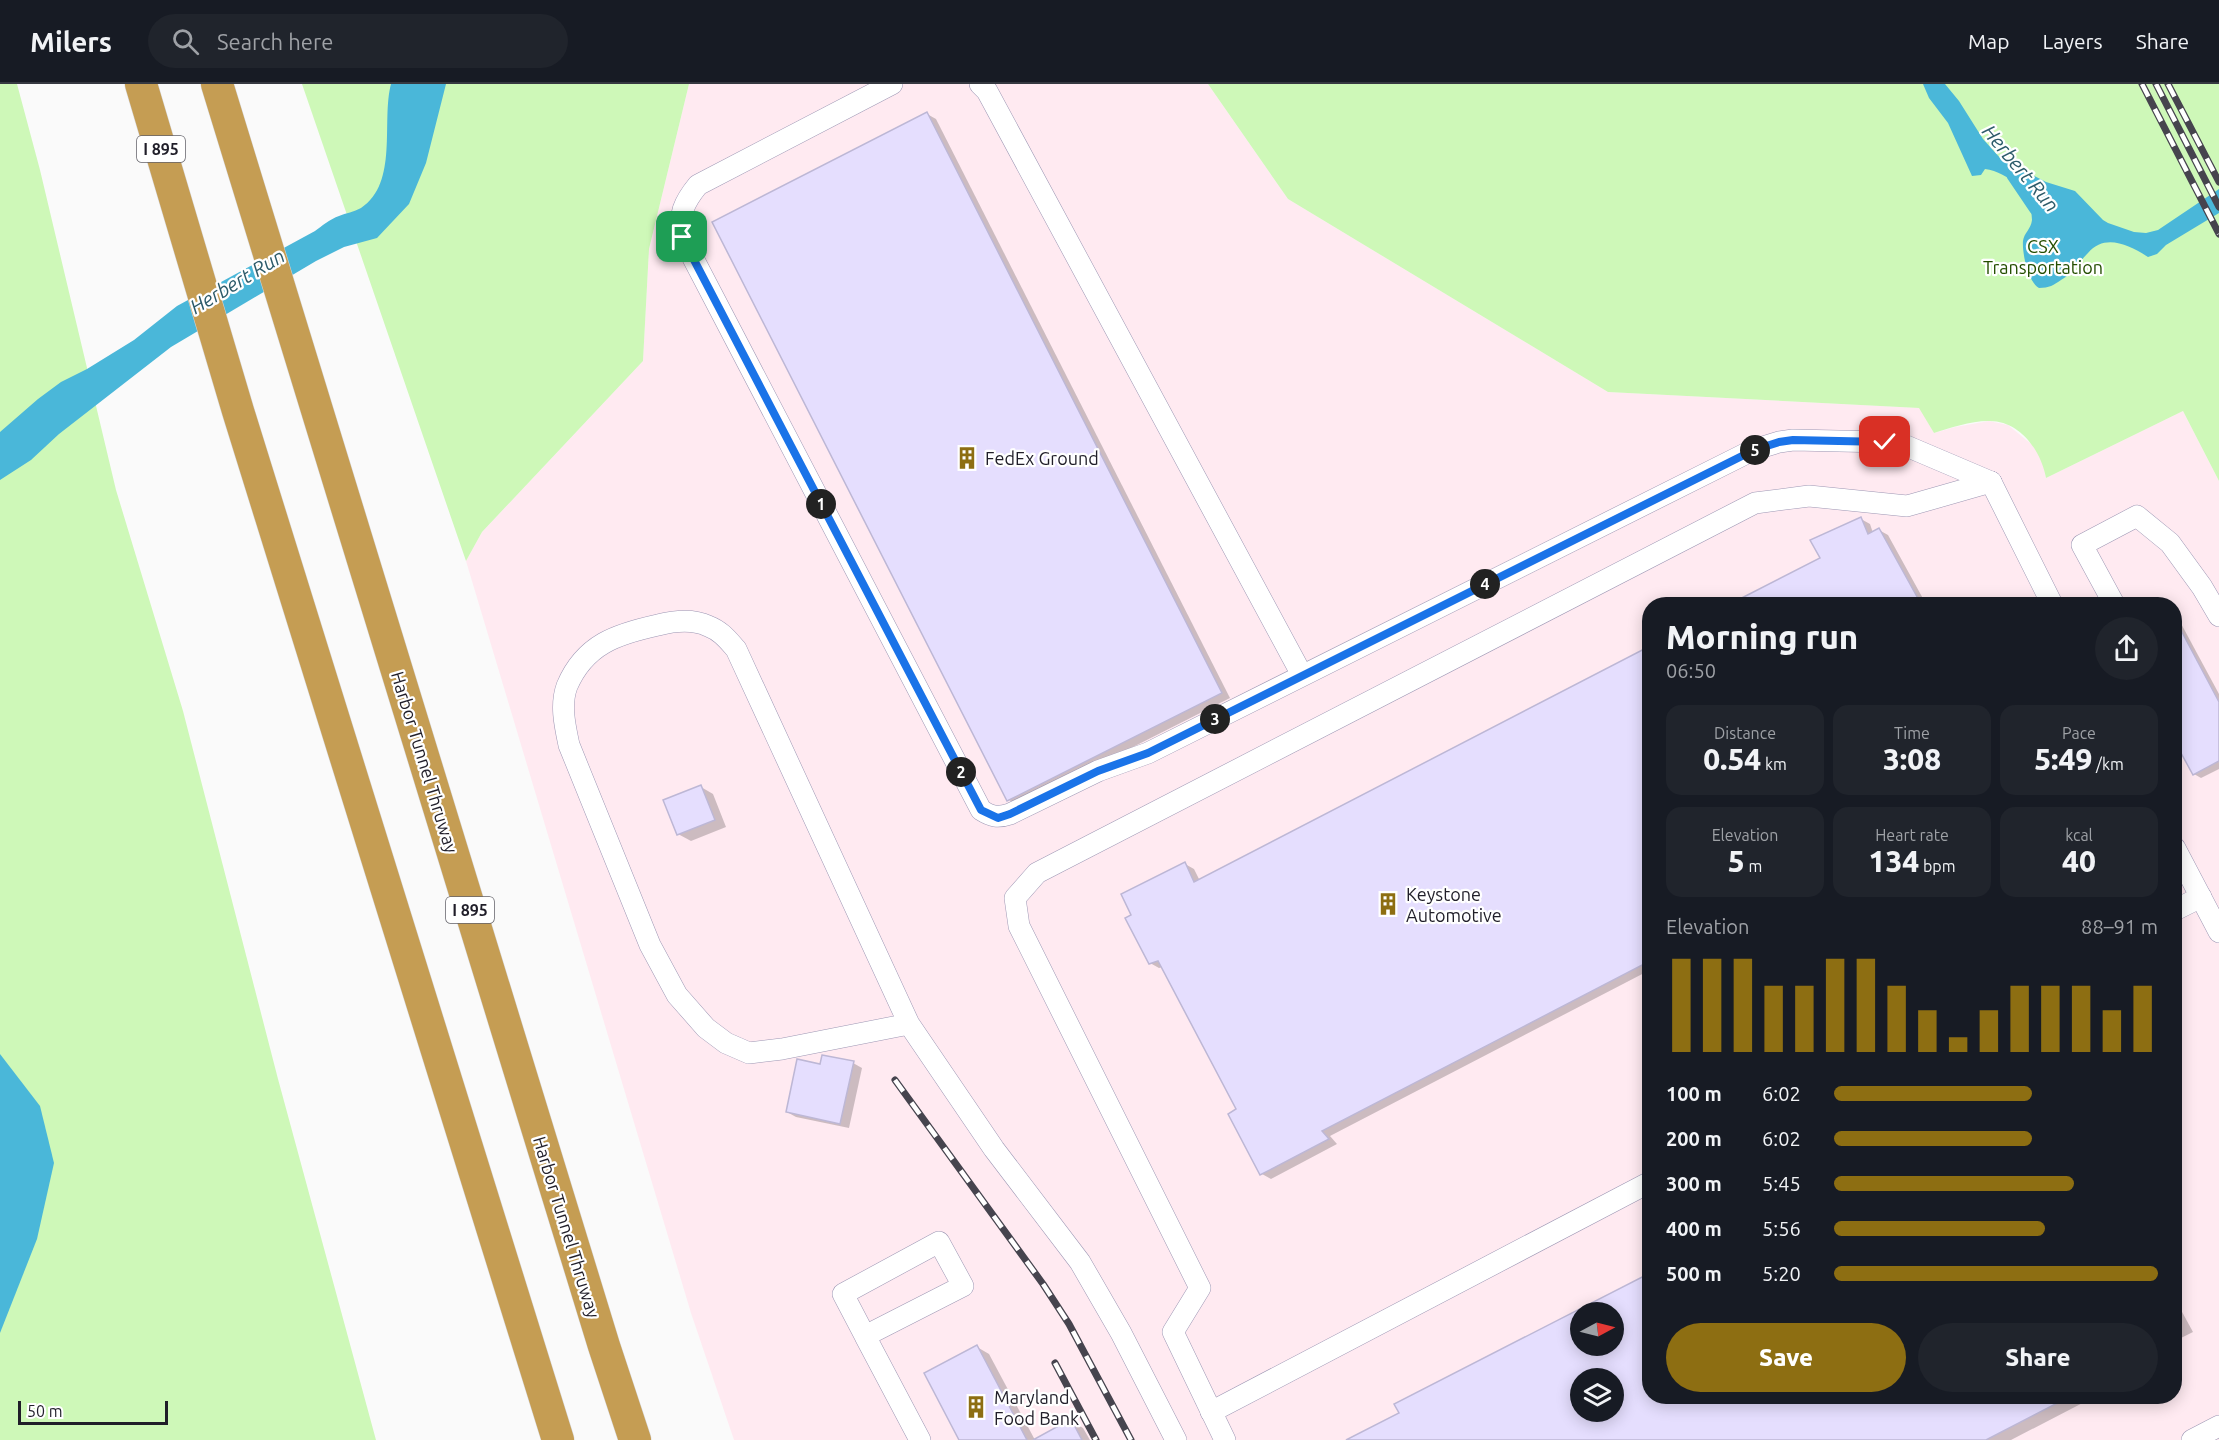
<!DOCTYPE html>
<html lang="en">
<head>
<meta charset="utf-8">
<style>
	:root { --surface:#171b24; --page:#20242c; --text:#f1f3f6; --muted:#9ea1a6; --line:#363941; --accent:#8d6e12 }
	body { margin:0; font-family:Ubuntu,sans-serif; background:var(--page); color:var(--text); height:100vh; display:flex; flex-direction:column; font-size:22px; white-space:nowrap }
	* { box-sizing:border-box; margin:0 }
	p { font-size:20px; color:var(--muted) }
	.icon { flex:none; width:33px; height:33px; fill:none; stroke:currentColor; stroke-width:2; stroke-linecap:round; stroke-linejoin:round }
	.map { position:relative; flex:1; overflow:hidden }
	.panel { position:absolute; left:1642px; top:513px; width:540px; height:807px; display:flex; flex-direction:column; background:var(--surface); border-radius:24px; box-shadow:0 3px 15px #0003 }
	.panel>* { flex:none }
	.needle { width:39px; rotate:83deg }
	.buttons { position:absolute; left:1570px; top:1218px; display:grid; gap:12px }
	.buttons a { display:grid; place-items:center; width:54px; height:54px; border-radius:50%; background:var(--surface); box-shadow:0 3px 15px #0003; font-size:30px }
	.scale { position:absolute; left:18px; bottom:15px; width:150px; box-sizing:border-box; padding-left:6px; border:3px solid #201e29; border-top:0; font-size:16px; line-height:21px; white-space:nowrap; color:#201e29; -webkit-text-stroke:4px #fff; paint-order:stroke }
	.pin { position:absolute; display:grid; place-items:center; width:51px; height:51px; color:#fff; margin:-26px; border-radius:12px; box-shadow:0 3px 9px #0006 }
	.km { position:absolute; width:30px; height:30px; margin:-15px; border-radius:50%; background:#222; color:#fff; font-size:16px; line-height:30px; text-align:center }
	.round { display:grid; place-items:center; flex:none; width:63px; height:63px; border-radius:32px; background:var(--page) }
	.head { display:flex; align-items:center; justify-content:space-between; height:102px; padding:0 24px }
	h1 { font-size:33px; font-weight:800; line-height:45px }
	.metrics { display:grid; grid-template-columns:repeat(3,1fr); gap:9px; height:102px; padding:6px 24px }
	.metrics div { display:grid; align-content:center; border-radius:15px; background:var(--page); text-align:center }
	.metrics b { font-size:30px; font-weight:800 }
	.metrics small { font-size:16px; font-weight:400 }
	.metrics p { font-size:16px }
	.chart { height:168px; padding:12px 24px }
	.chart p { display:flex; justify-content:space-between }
	.chart svg { width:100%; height:108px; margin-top:6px; stroke:var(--accent); stroke-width:6 }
	.cta { display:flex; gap:12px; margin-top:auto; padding:12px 24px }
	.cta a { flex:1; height:69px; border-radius:36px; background:var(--accent); color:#fff; font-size:24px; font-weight:800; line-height:69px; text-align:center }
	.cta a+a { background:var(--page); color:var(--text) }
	ul { padding:0 24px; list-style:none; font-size:20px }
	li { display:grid; grid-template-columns:96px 72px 1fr; align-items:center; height:45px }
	li i { height:15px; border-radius:8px; background:var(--accent) }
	header { display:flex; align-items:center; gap:36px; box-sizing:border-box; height:84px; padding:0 30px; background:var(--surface); border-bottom:2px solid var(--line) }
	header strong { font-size:28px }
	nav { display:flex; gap:33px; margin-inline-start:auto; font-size:21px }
	.search { width:420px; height:54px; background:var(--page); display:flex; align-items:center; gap:15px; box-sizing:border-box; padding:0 21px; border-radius:33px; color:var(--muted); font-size:22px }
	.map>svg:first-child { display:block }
</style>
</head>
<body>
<header>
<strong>Milers</strong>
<div class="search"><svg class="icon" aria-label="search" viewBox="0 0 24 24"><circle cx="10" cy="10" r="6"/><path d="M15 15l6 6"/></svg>Search here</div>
<nav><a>Map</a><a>Layers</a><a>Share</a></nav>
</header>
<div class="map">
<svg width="2219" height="1356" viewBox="0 0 2219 1356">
	<rect width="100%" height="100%" fill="#fafafa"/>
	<path fill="#ffeaf1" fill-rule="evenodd" d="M689,0H1208L1288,115L1608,308L1920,324L1934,349L1955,343L1989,337L2008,341L2035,363L2043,379L2046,394L2183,327L2219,397V1356H734L691,1229L466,477L482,448L643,277L649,165ZM1650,520H2175V1312H1650ZM1581,1228H1614V1262H1581ZM1581,1294H1614V1328H1581Z"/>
	<g fill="#cef8b8">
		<polygon points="0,0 17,0 40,86 116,406 183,627 278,995 376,1356 0,1356"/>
		<polygon points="302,0 689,0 649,165 643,277 482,448 466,477"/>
		<path d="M1208,0H2219V397L2183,327L2046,394C2041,367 2020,336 1988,337C1970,337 1950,344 1934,349L1919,324L1608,308L1288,115Z"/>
	</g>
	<g fill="#4ab7d9">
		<path d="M391,0H446L426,79L409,120L377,154L344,163L316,177L171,263L59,350L31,376L0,396V348L38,315L61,298L87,285L134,256L177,222L315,147C322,142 330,135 339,132C346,129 354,128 361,124C399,99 381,37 391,0Z"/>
		<path d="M1923,0H1945L1959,17L1983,55L2001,75L2046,98L2075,107L2103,136L2108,139L2134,148L2146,149L2158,146L2219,105V129L2166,161L2157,170L2148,173C2129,161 2105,149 2088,169C2078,179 2074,189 2061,196C2054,201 2049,204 2039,204C2028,198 2022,169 2023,157C2024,149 2031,145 2032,136C2032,111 2009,88 1985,85L1981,91L1972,92L1948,39L1929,14Z"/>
		<polygon points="0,970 40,1022 54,1079 37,1155 0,1249"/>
	</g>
	<g fill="#0003" fill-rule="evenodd">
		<polygon points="927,30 936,35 1230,614 1018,721 1009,716"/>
		<polygon points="1861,435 1870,440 1873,449 1879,446 1888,451 1926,520 1734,520 1822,475"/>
		<polygon points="2175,532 2178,534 2219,610 2219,685 2201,694 2194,690 2175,655"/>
		<polygon points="1650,564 1650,886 1330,1052 1337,1060 1271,1095 1262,1090 1238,1026 1163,883 1159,884 1150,879 1133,831 1185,780 1194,785 1200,797"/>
		<polygon points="701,703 713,710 726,743 691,757 678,750"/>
		<polygon points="853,979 862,984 849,1044 796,1033 787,1028 821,982"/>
		<path d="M1650,1191V1312H2096L2011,1356H1349L1401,1330L1396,1321ZM1581,1228H1614V1262H1581ZM1581,1294H1614V1328H1581Z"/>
		<polygon points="2175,1215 2193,1248 2175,1257"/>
		<polygon points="977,1263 989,1270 1035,1356 961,1356"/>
		<polygon points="1071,1337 1083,1344 1090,1356 1036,1356"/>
	</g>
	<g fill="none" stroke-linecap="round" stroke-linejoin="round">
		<polyline stroke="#4ab7d9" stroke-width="6" points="2010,93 2033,127"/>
	</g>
	<g fill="#e5defe" stroke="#bdb7d5" stroke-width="1.5" fill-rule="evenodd">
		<polygon points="927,28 1222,609 1007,717 712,138"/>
		<polygon points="1861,433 1868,450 1879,444 1921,520 1730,520 1820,474 1810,456"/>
		<polygon points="2175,535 2219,618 2219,677 2193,691 2175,658"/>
		<polygon points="1650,562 1650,877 1322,1047 1329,1055 1260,1091 1228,1030 1236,1025 1158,877 1149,880 1125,834 1131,831 1121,810 1185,778 1194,798"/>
		<polygon points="701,701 715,736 677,751 663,716"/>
		<polygon points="822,971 854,977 840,1040 786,1028 797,975 820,980"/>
		<path d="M1650,1189V1312H2071L1986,1356H1346L1399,1329L1394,1320ZM1581,1228H1614V1262H1581ZM1581,1294H1614V1328H1581Z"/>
		<polygon points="977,1261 1027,1356 959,1356 924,1289"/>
		<polygon points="1071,1335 1082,1356 1033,1356"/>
	</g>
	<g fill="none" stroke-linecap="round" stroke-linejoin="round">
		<g stroke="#9d97b4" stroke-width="22">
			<g id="minor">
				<path d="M892,0L698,101C684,118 678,131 682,153L981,726C992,733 998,734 1010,730L1098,687L1148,669L1753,366L1779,358L1793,356L1885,358L1904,361L1991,398"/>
				<polyline points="980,0 987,7 1302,591"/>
				<polyline points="1991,398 2052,520"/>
				<polyline points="2114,520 2082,461 2137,432 2170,459 2202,503 2219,532"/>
				<polyline points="2175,764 2219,848"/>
				<polyline points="2175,826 2201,813"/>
				<path d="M909,940L782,965L749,969L726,959L706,944L677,911L650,861L569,661C565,642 560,621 567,602C585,560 617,550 658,541C674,537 693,535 708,542C721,547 727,555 736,565L909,940L994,1065L1080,1178L1121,1249L1176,1356"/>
				<polyline points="865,1252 843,1210 939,1158 963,1202 865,1252 920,1356"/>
				<polyline points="1211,1328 1650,1098"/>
				<polyline points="1225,1356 1173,1248 1200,1204 1019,842 1015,814 1037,789 1755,419 1809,412 1907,422 1991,398"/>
				<polyline points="2192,1356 2219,1342"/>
			</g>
		</g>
		<g stroke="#d7d6d8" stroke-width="33">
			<g id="highway">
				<polyline points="141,0 238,327 558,1356"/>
				<polyline points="217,0 604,1262 635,1356"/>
			</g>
		</g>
		<use href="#minor" stroke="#fff" stroke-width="21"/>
		<use href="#highway" stroke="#c59d53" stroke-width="32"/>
		<g stroke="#46444e" stroke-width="7">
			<g id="rail">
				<polyline points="2142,0 2219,150"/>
				<polyline points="2156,0 2219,123"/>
				<polyline points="2168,0 2219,98"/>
				<polyline points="895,996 1043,1200 1069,1240 1131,1356"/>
				<polyline points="1055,1279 1096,1356"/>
			</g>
		</g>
		<use href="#rail" stroke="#fff" stroke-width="4.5" stroke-dasharray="14" stroke-linecap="butt"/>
	</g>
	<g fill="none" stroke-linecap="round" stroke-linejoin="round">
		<g stroke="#fff" stroke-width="12">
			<polyline id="route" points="682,153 981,726 998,734 1010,730 1098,687 1148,669 1754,366 1779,358 1793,356 1885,358"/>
		</g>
		<use href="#route" stroke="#1a73e8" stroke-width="8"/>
	</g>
	<defs>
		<g id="building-bare" transform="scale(1.8)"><path d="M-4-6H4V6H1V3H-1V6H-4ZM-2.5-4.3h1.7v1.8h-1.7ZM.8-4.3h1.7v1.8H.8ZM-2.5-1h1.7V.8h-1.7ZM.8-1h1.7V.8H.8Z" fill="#8d6e12" stroke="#fff" stroke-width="2.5" paint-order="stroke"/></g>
	</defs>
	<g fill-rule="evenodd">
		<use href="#building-bare" x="967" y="374"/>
		<use href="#building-bare" x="1388" y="820"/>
		<use href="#building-bare" x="976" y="1323"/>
	</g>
	<g text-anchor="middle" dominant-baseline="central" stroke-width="4.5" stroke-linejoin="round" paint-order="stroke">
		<g fill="#fff" stroke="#636269" stroke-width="1.5">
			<rect x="137" y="52" width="48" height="26" rx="4.5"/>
			<rect x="446" y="813" width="48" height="26" rx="4.5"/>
		</g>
		<g font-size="16" font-weight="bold" fill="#201e29">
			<text x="161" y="65">I 895</text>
			<text x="470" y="826">I 895</text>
		</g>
		<g font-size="18" fill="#244e00" stroke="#fff">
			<text x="2043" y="162">CSX<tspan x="2043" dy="21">Transportation</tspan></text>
		</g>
		<g font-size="18" fill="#201e29" stroke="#fff" text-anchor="start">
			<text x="985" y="374">FedEx Ground</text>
			<text x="1406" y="810">Keystone<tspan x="1406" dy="21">Automotive</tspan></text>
			<text x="994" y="1313">Maryland<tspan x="994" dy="21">Food Bank</tspan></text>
		</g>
		<g font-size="18" fill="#201e29" stroke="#fff">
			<text transform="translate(425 678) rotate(73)">Harbor Tunnel Thruway</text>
			<text transform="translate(567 1143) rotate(73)">Harbor Tunnel Thruway</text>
		</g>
		<g font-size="20" font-style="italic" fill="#2d5b6a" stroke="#fff">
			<text transform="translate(2021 84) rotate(50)">Herbert Run</text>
			<text transform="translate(237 197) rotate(-31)">Herbert Run</text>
		</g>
	</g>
</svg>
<div class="buttons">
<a><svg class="needle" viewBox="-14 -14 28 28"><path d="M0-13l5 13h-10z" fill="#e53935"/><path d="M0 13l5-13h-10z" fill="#9ea1a6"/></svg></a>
<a><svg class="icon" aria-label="layers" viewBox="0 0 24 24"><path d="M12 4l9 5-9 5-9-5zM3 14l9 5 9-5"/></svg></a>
</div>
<div class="scale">50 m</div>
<div class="pin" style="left:682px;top:153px;background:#1e9e55"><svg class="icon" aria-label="arrive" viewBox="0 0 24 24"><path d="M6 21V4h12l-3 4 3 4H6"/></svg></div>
<div class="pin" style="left:1885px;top:358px;background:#d93025"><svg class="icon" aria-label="check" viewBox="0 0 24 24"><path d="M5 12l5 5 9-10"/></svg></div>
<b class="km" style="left:821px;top:420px">1</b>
<b class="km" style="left:961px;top:688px">2</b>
<b class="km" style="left:1215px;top:635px">3</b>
<b class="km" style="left:1485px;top:500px">4</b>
<b class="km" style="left:1755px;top:366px">5</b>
<section class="panel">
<div class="head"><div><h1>Morning run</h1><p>06:50</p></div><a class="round"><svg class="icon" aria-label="share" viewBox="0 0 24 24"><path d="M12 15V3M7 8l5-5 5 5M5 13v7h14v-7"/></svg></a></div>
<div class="metrics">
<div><p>Distance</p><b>0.54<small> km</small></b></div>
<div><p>Time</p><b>3:08</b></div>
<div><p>Pace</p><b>5:49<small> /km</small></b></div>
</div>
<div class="metrics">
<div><p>Elevation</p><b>5<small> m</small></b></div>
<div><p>Heart rate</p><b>134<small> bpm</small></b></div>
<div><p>kcal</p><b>40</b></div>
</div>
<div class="chart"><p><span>Elevation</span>88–91 m</p>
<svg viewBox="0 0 160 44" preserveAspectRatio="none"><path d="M5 44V6M15 44V6M25 44V6M35 44V17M45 44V17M55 44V6M65 44V6M75 44V17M85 44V27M95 44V38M105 44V27M115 44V17M125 44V17M135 44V17M145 44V27M155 44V17"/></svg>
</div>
<ul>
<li><b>100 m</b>6:02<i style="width:61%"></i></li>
<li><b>200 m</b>6:02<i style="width:61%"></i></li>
<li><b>300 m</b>5:45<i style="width:74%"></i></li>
<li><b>400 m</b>5:56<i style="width:65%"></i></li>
<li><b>500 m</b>5:20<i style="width:100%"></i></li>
</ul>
<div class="cta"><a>Save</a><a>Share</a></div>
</section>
</div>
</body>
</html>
